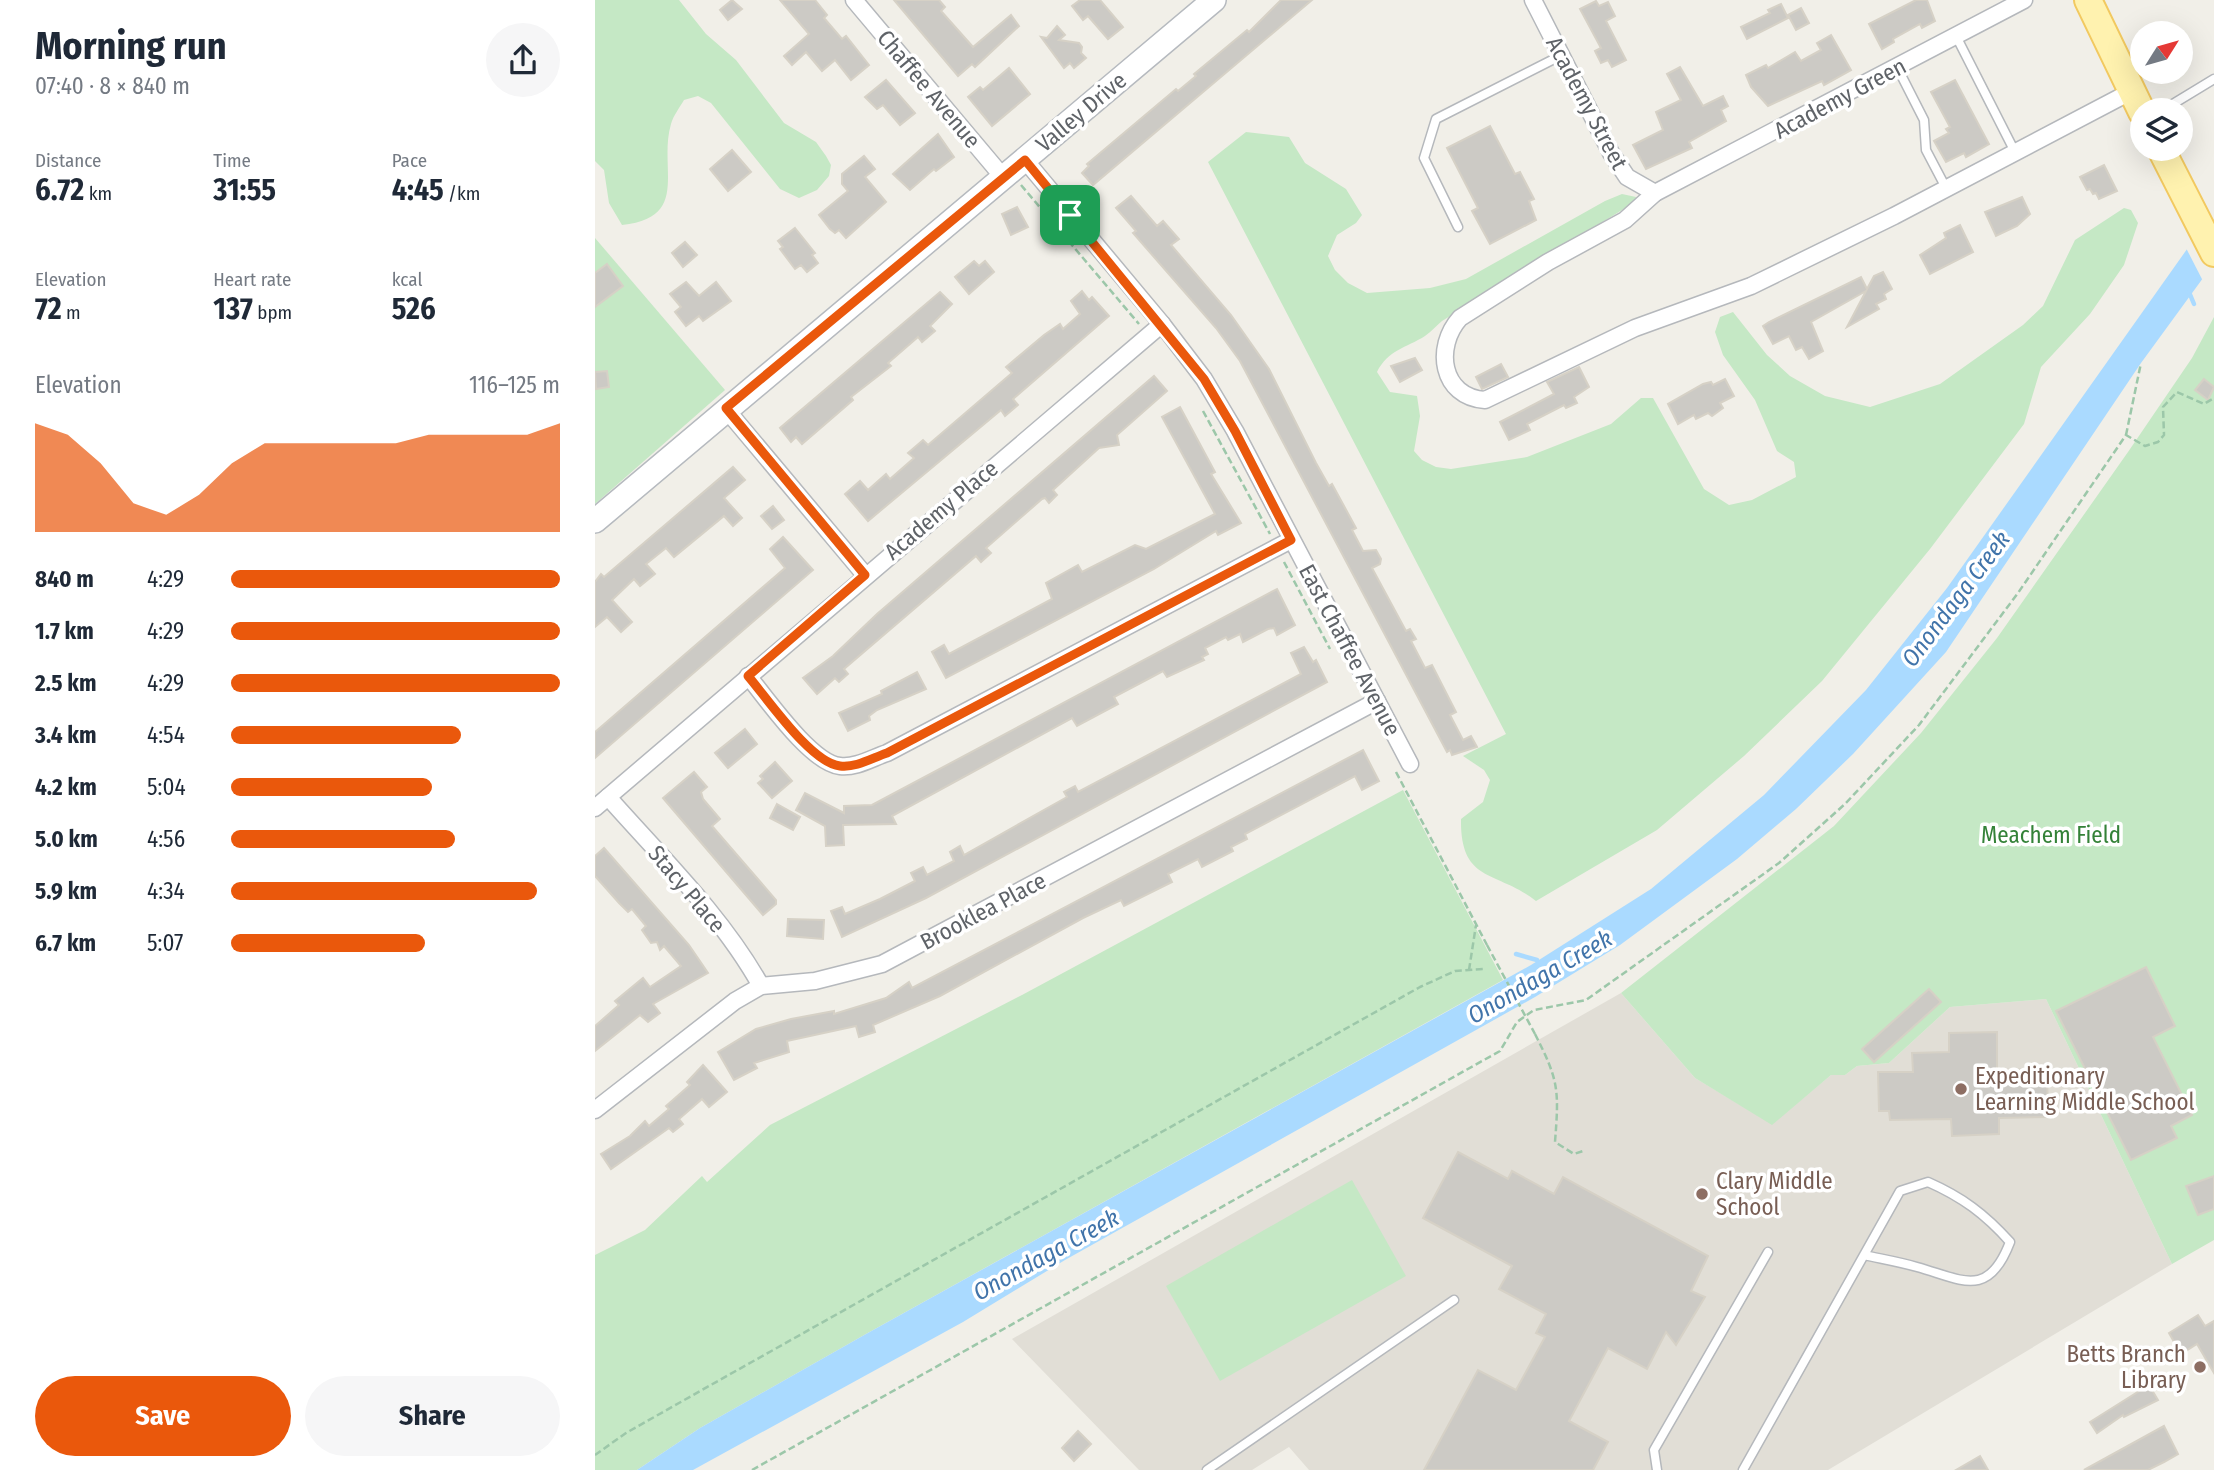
<!DOCTYPE html>
<html lang="en">
<head>
<meta charset="utf-8">
<style>
	:root { --surface:#fff; --page:#f6f6f7; --text:#1f2937; --muted:#747a83; --accent:#ea580c }
	body { margin:0; font-family:"Fira Sans Condensed",sans-serif; background:var(--page); color:var(--text); height:100vh; display:flex; flex-direction:column; font-size:26px; white-space:nowrap }
	* { box-sizing:border-box; margin:0 }
	p { font-size:23px; color:var(--muted) }
	.icon { flex:none; width:38px; height:38px; fill:none; stroke:currentColor; stroke-width:2; stroke-linecap:round; stroke-linejoin:round }
	.map { position:relative; flex:1; overflow:hidden }
	.sheet { display:flex; flex-direction:column; background:var(--surface); width:595px }
	.sheet>* { flex:none }
	.needle { width:46px; rotate:53deg }
	.buttons { position:absolute; left:1535px; top:21px; display:grid; gap:14px }
	.buttons a { display:grid; place-items:center; width:63px; height:63px; border-radius:50%; background:var(--surface); box-shadow:0 7px 28px #0002; font-size:35px }
	.pin { position:absolute; display:grid; place-items:center; width:60px; height:60px; color:#fff; margin:-30px; border-radius:14px; box-shadow:0 4px 10px #0006 }
	.round { display:grid; place-items:center; flex:none; width:74px; height:74px; border-radius:37px; background:var(--page) }
	.overview { display:flex; align-items:center; justify-content:space-between; height:119px; padding:0 35px }
	h1 { font-size:38px; font-weight:700; line-height:52px }
	.figures { display:grid; grid-template-columns:repeat(3,1fr); gap:10px; height:119px; padding:7px 35px }
	.figures div { display:grid; align-content:center }
	.figures b { font-size:30px; font-weight:700 }
	.figures small { font-size:19px; font-weight:400 }
	.figures p { font-size:19px }
	.chart { height:196px; padding:14px 35px }
	.chart p { display:flex; justify-content:space-between }
	.chart svg { width:100%; height:126px; margin-top:7px; fill:var(--accent); opacity:.7 }
	.button { display:flex; gap:14px; margin-top:auto; padding:14px 35px }
	.button a { flex:1; height:80px; border-radius:42px; background:var(--accent); color:#fff; font-size:28px; font-weight:700; line-height:80px; text-align:center }
	.button a+a { background:var(--page); color:var(--text) }
	ul { padding:0 35px; list-style:none; font-size:23px }
	li { display:grid; grid-template-columns:112px 84px 1fr; align-items:center; height:52px }
	li i { height:18px; border-radius:9px; background:var(--accent) }
	main { display:flex; flex:1; min-height:0 }
	.map>svg:first-child { display:block }
</style>
</head>
<body>
<main>
<section class="sheet">
<div class="overview"><div><h1>Morning run</h1><p>07:40 · 8 × 840 m</p></div><a class="round"><svg class="icon" aria-label="share" viewBox="0 0 24 24"><path d="M12 15V3M7 8l5-5 5 5M5 13v7h14v-7"/></svg></a></div>
<div class="figures">
<div><p>Distance</p><b>6.72<small> km</small></b></div>
<div><p>Time</p><b>31:55</b></div>
<div><p>Pace</p><b>4:45<small> /km</small></b></div>
</div>
<div class="figures">
<div><p>Elevation</p><b>72<small> m</small></b></div>
<div><p>Heart rate</p><b>137<small> bpm</small></b></div>
<div><p>kcal</p><b>526</b></div>
</div>
<div class="chart"><p><span>Elevation</span>116–125 m</p>
<svg viewBox="0 0 160 44" preserveAspectRatio="none"><path d="M0 44V6L10 10L20 20L30 34L40 38L50 31L60 20L70 13L80 13L90 13L100 13L110 13L120 10L130 10L140 10L150 10L160 6V44z"/></svg>
</div>
<ul>
<li><b>840 m</b>4:29<i style="width:100%"></i></li>
<li><b>1.7 km</b>4:29<i style="width:100%"></i></li>
<li><b>2.5 km</b>4:29<i style="width:100%"></i></li>
<li><b>3.4 km</b>4:54<i style="width:70%"></i></li>
<li><b>4.2 km</b>5:04<i style="width:61%"></i></li>
<li><b>5.0 km</b>4:56<i style="width:68%"></i></li>
<li><b>5.9 km</b>4:34<i style="width:93%"></i></li>
<li><b>6.7 km</b>5:07<i style="width:59%"></i></li>
</ul>
<div class="button"><a>Save</a><a>Share</a></div>
</section>
<div class="map">
<svg width="1619" height="1470" viewBox="0 0 1619 1470">
	<rect width="100%" height="100%" fill="#f1efe8"/>
	<polygon fill="#e1ded6" points="1026,993 1100,1078 1177,1124 1236,1075 1250,1075 1262,1066 1294,1063 1355,1007 1451,999 1577,1264 1233,1470 714,1470 694,1447 657,1470 544,1470 417,1339"/>
	<g fill="#c5e8c5">
		<path d="M0,0H84L111,34L141,60L189,123L221,142L231,156L236,165L234,176L222,190L204,198L185,189L116,103L103,96L89,100C85,107 78,116 76,124C63,168 96,218 27,225L14,203L9,170L0,161Z"/>
		<path d="M651,132L694,137L710,163L751,189L767,215L761,223L742,235L733,256L740,270L753,283L772,293L835,288L871,279L1010,201L1027,194L1041,197L1040,202L847,321C842,325 836,332 830,336C811,348 793,350 782,372L795,392L822,396L825,416L819,451L827,460L841,467L856,469L932,457L1016,424L1046,398H1058L1109,489L1134,505L1157,500L1201,477L1199,462L1182,451L1160,400L1128,355L1120,332L1125,317L1138,312L1172,355L1195,376L1230,396L1275,407L1345,384L1428,325L1448,306L1480,240L1529,208L1536,210L1543,223L1529,265L1495,314L1446,367L1429,424L1335,549L1227,681L1149,756L1062,830L941,901C902,870 865,884 866,819L888,802L895,780L889,770L868,756L911,734L613,162Z"/>
		<polygon points="0,238 130,390 0,504"/>
		<polygon points="1619,317 1619,1240 1577,1264 1451,999 1355,1007 1294,1063 1262,1066 1250,1075 1236,1075 1177,1125 1100,1078 1026,993 1239,826 1326,733 1402,638 1533,452 1597,358"/>
		<polygon points="808,790 908,980 271,1334 105,1428 42,1470 0,1470 0,1255 50,1230 107,1176 112,1182 175,1125 427,995"/>
		<polygon points="757,1180 811,1276 625,1381 571,1286"/>
	</g>
	<polygon fill="#aadaff" points="1619,211 1619,263 1546,363 1351,652 1258,754 1201,809 1142,859 1025,945 940,997 470,1260 368,1322 98,1470 42,1470 105,1428 271,1334 936,965 1056,889 1169,795 1271,690 1352,588"/>
	<polygon fill="#f1efe8" points="1619,207 1619,269 1609,283 1590,246"/>
	<g fill="none" stroke-linecap="round" stroke-linejoin="round">
		<g stroke="#aadaff" stroke-width="4.5">
			<polyline points="1594,292 1599,304"/>
			<polyline points="921,954 942,960"/>
		</g>
	</g>
	<g fill="#cccac5" stroke="#d6d1c6" stroke-width="2">
		<polygon points="137,0 147,9 133,20 125,10"/>
		<polygon points="185,0 220,0 232,15 229,18 247,39 251,36 274,65 256,80 240,60 227,71 211,52 197,65 189,56 214,34"/>
		<polygon points="299,0 344,0 350,7 346,11 378,47 416,15 424,26 380,67 377,64 363,76"/>
		<polygon points="485,0 505,0 528,27 513,39 493,16 488,20 477,6"/>
		<polygon points="686,0 717,0 498,185 487,173 494,166 492,164 581,89 583,91 601,76 599,74 652,30 654,32"/>
		<polygon points="1321,0 1332,0 1340,21 1327,28 1325,24 1298,39 1299,42 1287,49 1274,24"/>
		<polygon points="1001,1 1004,6 1013,2 1020,16 1011,21 1031,60 1017,67 1013,60 1006,63 1000,51 1006,48 985,9"/>
		<polygon points="1186,4 1193,18 1152,39 1146,27 1175,13 1173,10"/>
		<polygon points="1206,8 1214,23 1201,30 1193,15"/>
		<polygon points="462,26 470,35 464,40 484,43 487,47 486,53 491,58 479,68 475,63 469,68 446,37 452,38"/>
		<polygon points="1236,35 1256,70 1229,85 1227,81 1173,106 1156,87 1151,75 1171,65 1173,68 1200,52 1206,61 1226,50 1222,43"/>
		<polygon points="1085,67 1108,106 1128,96 1133,106 1126,110 1131,121 1094,142 1097,148 1051,169 1038,145 1068,130 1061,112 1086,100 1072,74"/>
		<polygon points="414,68 435,94 397,126 373,97 385,87 388,90"/>
		<polygon points="291,80 320,113 305,125 288,105 282,109 270,97"/>
		<polygon points="1360,80 1394,144 1371,157 1369,153 1351,162 1339,141 1354,133 1351,129 1355,127 1336,92"/>
		<polygon points="895,126 920,174 925,172 939,199 934,201 941,220 895,244 877,211 883,208 852,148"/>
		<polygon points="343,134 359,157 341,171 339,169 315,190 298,174"/>
		<polygon points="137,150 156,172 133,191 115,169"/>
		<polygon points="269,156 280,169 270,177 291,202 251,238 244,230 240,233 235,229 224,215 253,191 247,184 247,174"/>
		<polygon points="1509,165 1522,191 1504,199 1501,193 1498,194 1495,189 1492,190 1485,177"/>
		<polygon points="536,196 562,226 568,221 584,239 576,245 636,315 674,369 721,463 734,486 737,484 761,528 757,530 768,551 781,550 786,559 785,564 777,568 811,631 815,629 821,639 816,641 830,668 837,665 861,712 855,715 868,740 876,736 882,747 857,755 855,750 852,752 645,361 621,328 538,233 541,231 521,208"/>
		<polygon points="1427,197 1435,214 1422,226 1401,236 1390,212"/>
		<polygon points="422,207 433,227 416,235 407,214"/>
		<polygon points="1365,225 1378,252 1335,274 1325,255 1351,238 1349,233"/>
		<polygon points="200,228 220,253 217,255 223,263 212,272 206,265 200,269 185,249 188,247 183,241"/>
		<polygon points="90,242 102,255 88,267 77,253"/>
		<polygon points="379,261 384,266 390,261 399,272 374,294 360,277"/>
		<polygon points="12,264 28,286 0,307 0,273"/>
		<polygon points="1288,272 1297,289 1289,294 1291,299 1281,304 1284,309 1252,327 1271,291 1216,322 1228,351 1214,359 1207,347 1201,350 1194,336 1178,344 1168,326 1174,322 1266,277 1272,289 1279,276"/>
		<polygon points="91,282 104,296 121,282 136,301 108,321 104,316 91,326 80,312 86,307 75,294"/>
		<polygon points="487,291 494,300 497,297 514,316 418,399 423,405 410,416 406,410 273,521 250,494 265,481 273,490 291,474 295,479 319,458 313,453 328,440 333,445 417,373 411,367 449,335 465,324 468,329 485,314 476,301"/>
		<polygon points="345,292 357,304 335,326 340,331 327,342 323,337 293,363 296,366 256,397 258,400 207,444 201,437 196,442 185,428"/>
		<polygon points="820,358 827,370 805,382 796,366"/>
		<polygon points="906,364 913,377 887,389 881,377"/>
		<polygon points="984,367 994,387 979,397 982,403 971,408 969,405 932,424 935,430 914,440 905,422 959,394 952,382"/>
		<polygon points="12,371 14,387 1,389 0,372"/>
		<polygon points="559,376 572,391 522,435 524,445 504,448 458,490 462,495 454,503 450,498 447,499 391,548 396,553 386,562 381,556 249,669 253,674 244,682 240,678 222,694 208,678 238,656 282,614"/>
		<polygon points="1130,379 1139,396 1125,403 1128,408 1117,416 1113,413 1101,419 1099,415 1083,424 1073,404 1108,384 1116,382 1118,385"/>
		<polygon points="1609,379 1619,387 1613,400 1600,390"/>
		<polygon points="585,407 620,472 616,474 646,523 623,535 621,531 559,569 351,678 337,652 349,645 354,654 457,599 451,583 483,565 487,572 540,545 551,549 620,514 567,417"/>
		<polygon points="138,467 150,480 129,498 147,518 138,526 129,516 79,557 71,548 51,564 60,574 45,586 39,579 17,600 37,622 26,632 12,617 0,627 0,582 6,574 9,577"/>
		<polygon points="178,506 189,520 177,529 166,516"/>
		<polygon points="188,537 218,570 0,758 0,732 190,568 175,549"/>
		<polygon points="682,589 700,625 682,635 679,628 673,629 648,642 645,634 633,640 631,637 610,648 613,654 607,657 609,660 572,677 568,671 555,678 519,697 523,704 482,726 477,718 297,816 301,824 248,825 249,845 231,846 230,826 201,810 210,793 249,813 249,806 277,805"/>
		<polygon points="709,647 718,662 721,660 732,682 331,898 247,937 236,911 247,907 250,914 285,899 320,881 316,873 328,867 332,875 359,861 355,852 365,846 369,855 472,797 469,792 480,786 483,792 706,674 696,653"/>
		<polygon points="322,672 331,689 282,710 274,716 275,720 253,731 244,713 287,694 286,691"/>
		<polygon points="150,729 162,744 133,768 120,753"/>
		<polygon points="768,750 784,781 767,790 760,776 650,834 652,839 636,847 638,851 607,867 603,859 573,874 577,882 529,906 526,900 488,918 345,996 278,1025 280,1032 264,1037 261,1026 192,1041 194,1052 159,1063 162,1068 139,1080 123,1052 161,1029 196,1019 239,1011 239,1014 291,998 314,982 317,988"/>
		<polygon points="180,762 197,781 177,798 163,783 168,779 165,776"/>
		<polygon points="99,772 112,787 106,792 108,799 125,819 117,826 181,900 181,904 168,915 68,798"/>
		<polygon points="182,804 205,817 198,830 175,818"/>
		<polygon points="9,848 94,945 113,973 58,1004 65,1013 53,1022 45,1015 0,1051 0,1026 24,1005 20,1001 48,978 55,987 86,966 69,946 65,950 62,942 56,943 47,930 51,926 37,909 33,912 24,903 0,876 0,856"/>
		<polygon points="193,919 229,920 228,939 192,936"/>
		<polygon points="1551,967 1580,1026 1558,1037 1597,1115 1576,1126 1582,1138 1536,1160 1461,1011"/>
		<polygon points="1334,989 1346,1002 1279,1062 1267,1049"/>
		<polygon points="1402,1032 1402,1070 1452,1069 1453,1117 1404,1118 1404,1134 1357,1136 1356,1119 1295,1120 1294,1111 1284,1111 1283,1072 1318,1072 1317,1053 1354,1052 1354,1033"/>
		<polygon points="108,1065 132,1092 114,1107 107,1099 84,1119 88,1124 78,1132 74,1128 16,1169 6,1154 35,1136 50,1121 54,1126 74,1109 71,1106 95,1085 92,1082"/>
		<polygon points="863,1152 913,1179 917,1171 959,1194 968,1177 1113,1256 1096,1291 1110,1297 1081,1345 1071,1332 1052,1369 1013,1348 974,1421 1013,1442 998,1470 829,1470 883,1370 921,1390 950,1337 941,1333 951,1314 904,1289 917,1266 828,1218"/>
		<polygon points="1619,1176 1619,1209 1603,1215 1591,1186"/>
		<polygon points="1603,1315 1610,1326 1619,1321 1619,1373 1602,1344 1586,1354 1574,1333"/>
		<polygon points="1554,1385 1563,1400 1529,1417 1528,1415 1502,1433 1495,1422"/>
		<polygon points="1569,1426 1583,1454 1569,1462 1553,1470 1489,1470"/>
		<polygon points="483,1431 496,1444 479,1461 467,1448"/>
		<polygon points="1385,1456 1393,1470 1361,1470"/>
	</g>
	<g fill="none" stroke-linecap="round" stroke-linejoin="round">
		<g stroke="#b5b8bc" stroke-width="11">
			<g id="lane">
				<polyline points="1361,36 1420,152"/>
				<polyline points="1302,67 1329,120 1331,150 1351,188"/>
				<polyline points="1568,110 1619,79"/>
				<polyline points="863,227 829,158 841,119 965,56"/>
				<polyline points="612,1470 859,1300"/>
				<polyline points="1062,1470 1059,1450 1173,1252"/>
				<path d="M1148,1470L1305,1191L1333,1182C1367,1197 1390,1214 1415,1242C1393,1300 1366,1279 1322,1267C1305,1262 1287,1259 1269,1255"/>
			</g>
		</g>
		<g stroke="#b5b8bc" stroke-width="19">
			<g id="street">
				<polyline points="259,0 408,177"/>
				<polyline points="938,0 1016,153 1032,177 1060,193"/>
				<path d="M1429,0L1060,193L1030,220L953,262L865,318C839,347 846,397 890,400L1040,328L1156,286L1299,216L1537,91"/>
				<polyline points="430,160 567,324 609,379 640,431 815,764"/>
				<polyline points="130,408 270,575"/>
				<path d="M153,676C172,699 216,763 245,766C261,768 277,758 292,753L696,540"/>
				<path d="M13,797C66,857 127,916 166,986"/>
				<polyline points="0,808 567,324"/>
				<polyline points="0,1110 140,1001 166,986 220,981 287,964 782,701"/>
			</g>
		</g>
		<g stroke="#b6babf" stroke-width="26">
			<polyline id="secondary" points="0,521 619,0"/>
		</g>
		<g stroke="#f2c960" stroke-width="30">
			<g id="primary">
				<polyline points="1493,0 1547,112"/>
				<polyline points="1566,149 1619,253"/>
			</g>
		</g>
		<g stroke="#9cc7a9" stroke-width="2.5" stroke-dasharray="7 3.5" stroke-linecap="butt">
			<polyline points="426,185 544,324"/>
			<polyline points="608,411 675,534"/>
			<polyline points="1531,435 1546,363"/>
			<polyline points="689,562 735,649"/>
			<polyline points="801,772 892,945"/>
			<polyline points="874,970 881,925"/>
			<path d="M940,1034C964,1081 964,1090 960,1142L979,1154L988,1151"/>
			<polyline points="0,1455 31,1433 114,1386 825,987 860,971 889,969"/>
			<polyline points="157,1470 905,1051 922,1022 939,1010 991,1000 1184,863 1250,804 1324,725 1423,593 1531,435 1550,446 1563,442 1569,435 1568,407 1582,392 1609,404 1619,398"/>
		</g>
		<use href="#lane" stroke="#fff" stroke-width="8"/>
		<use href="#street" stroke="#fff" stroke-width="16"/>
		<use href="#secondary" stroke="#fff" stroke-width="23"/>
		<use href="#primary" stroke="#fff2af" stroke-width="26"/>
		<polyline stroke="#9cc7a9" stroke-width="2.5" stroke-dasharray="7 3.5" stroke-linecap="butt" points="892,945 940,1034"/>
	</g>
	<g fill="none" stroke-linecap="round" stroke-linejoin="round">
		<g stroke="#fff" stroke-width="14">
			<path id="route" d="M430,160L609,379L640,431L696,540L292,753C277,758 261,768 245,766C216,763 172,698 153,676L270,575L131,408Z"/>
		</g>
		<use href="#route" stroke="#ea580c" stroke-width="9"/>
	</g>
	<g fill="#8d6e63" stroke="#fff" stroke-width="2.5">
		<circle cx="1366" cy="1089" r="7"/>
		<circle cx="1107" cy="1194" r="7"/>
		<circle cx="1605" cy="1367" r="7"/>
	</g>
	<g text-anchor="middle" dominant-baseline="central" stroke-width="7" stroke-linejoin="round" paint-order="stroke">
		<g font-size="23" fill="#5f6368" stroke="#fff">
			<text transform="translate(334 89) rotate(50)">Chaffee Avenue</text>
			<text transform="translate(1245 98) rotate(-28)">Academy Green</text>
			<text transform="translate(992 103) rotate(62)">Academy Street</text>
			<text transform="translate(486 112) rotate(-40)">Valley Drive</text>
			<text transform="translate(346 510) rotate(-40)">Academy Place</text>
			<text transform="translate(755 650) rotate(62)">East Chaffee Avenue</text>
			<text transform="translate(92 889) rotate(50)">Stacy Place</text>
			<text transform="translate(388 911) rotate(-28)">Brooklea Place</text>
		</g>
		<g font-size="23" fill="#348238" stroke="#fff">
			<text x="1456" y="835">Meachem Field</text>
		</g>
		<g font-size="23" fill="#785e54" stroke="#fff" text-anchor="start">
			<text x="1380" y="1076">Expeditionary<tspan x="1380" dy="26">Learning Middle School</tspan></text>
			<text x="1121" y="1181">Clary Middle<tspan x="1121" dy="26">School</tspan></text>
			<text x="1591" y="1354" text-anchor="end">Betts Branch<tspan x="1591" dy="26">Library</tspan></text>
		</g>
		<g font-size="24" font-style="italic" fill="#4174aa" stroke="#fff">
			<text transform="translate(1361 599) rotate(-53)">Onondaga Creek</text>
			<text transform="translate(945 977) rotate(-30)">Onondaga Creek</text>
			<text transform="translate(451 1255) rotate(-29)">Onondaga Creek</text>
		</g>
	</g>
</svg>
<div class="buttons">
<a><svg class="needle" viewBox="-14 -14 28 28"><path d="M0-13l5 13h-10z" fill="#e53935"/><path d="M0 13l5-13h-10z" fill="#747a83"/></svg></a>
<a><svg class="icon" aria-label="layers" viewBox="0 0 24 24"><path d="M12 4l9 5-9 5-9-5zM3 14l9 5 9-5"/></svg></a>
</div>
<div class="pin" style="left:475px;top:215px;background:#1e9e55"><svg class="icon" aria-label="arrive" viewBox="0 0 24 24"><path d="M6 21V4h12l-3 4 3 4H6"/></svg></div>
</div>
</main>
</body>
</html>
